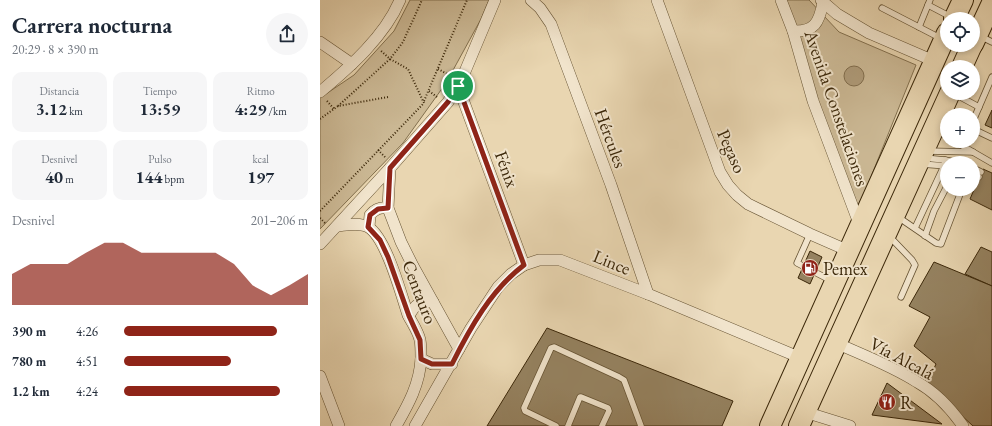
<!DOCTYPE html>
<html lang="es">
<head>
<meta charset="utf-8">
<style>
	:root { --surface:#fff; --page:#f6f6f7; --text:#1f2937; --muted:#747a83; --accent:#8f2418 }
	body { margin:0; font-family:"EB Garamond",serif; background:var(--page); color:var(--text); height:100vh; display:flex; flex-direction:column; font-size:15px; white-space:nowrap }
	* { box-sizing:border-box; margin:0 }
	p { font-size:13px; color:var(--muted) }
	.icon { flex:none; width:22px; height:22px; fill:none; stroke:currentColor; stroke-width:2; stroke-linecap:round; stroke-linejoin:round }
	.map { position:relative; flex:1; overflow:hidden }
	.details { display:flex; flex-direction:column; background:var(--surface); width:320px }
	.details>* { flex:none }
	.controls { position:absolute; left:620px; top:12px; display:grid; gap:8px }
	.controls a { display:grid; place-items:center; width:40px; height:40px; border-radius:50%; background:var(--surface); box-shadow:0 2px 6px #0003; font-size:20px }
	.pin { position:absolute; display:grid; place-items:center; width:34px; height:34px; color:#fff; margin:-17px; border:2px solid #fff; border-radius:50%; box-shadow:0 1px 4px #0007 }
	.round { display:grid; place-items:center; flex:none; width:42px; height:42px; border-radius:21px; background:var(--page) }
	.head { display:flex; align-items:center; justify-content:space-between; height:68px; padding:0 12px }
	h1 { font-size:22px; font-weight:700; line-height:30px }
	.figures { display:grid; grid-template-columns:repeat(3,1fr); gap:6px; height:68px; padding:4px 12px }
	.figures div { display:grid; align-content:center; border-radius:10px; background:var(--page); text-align:center }
	.figures b { font-size:17px; font-weight:700 }
	.figures small { font-size:11px; font-weight:400 }
	.figures p { font-size:11px }
	.chart { height:112px; padding:8px 12px }
	.chart p { display:flex; justify-content:space-between }
	.chart svg { width:100%; height:72px; margin-top:4px; fill:var(--accent); opacity:.7 }
	ul { padding:0 12px; list-style:none; font-size:13px }
	li { display:grid; grid-template-columns:64px 48px 1fr; align-items:center; height:30px }
	li i { height:10px; border-radius:5px; background:var(--accent) }
	main { display:flex; flex:1; min-height:0 }
	.map>svg:first-child { display:block }
</style>
</head>
<body>
<main>
<section class="details">
<div class="head"><div><h1>Carrera nocturna</h1><p>20:29 · 8 × 390 m</p></div><a class="round"><svg class="icon" aria-label="share" viewBox="0 0 24 24"><path d="M12 15V3M7 8l5-5 5 5M5 13v7h14v-7"/></svg></a></div>
<div class="figures">
<div><p>Distancia</p><b>3.12<small> km</small></b></div>
<div><p>Tiempo</p><b>13:59</b></div>
<div><p>Ritmo</p><b>4:29<small> /km</small></b></div>
</div>
<div class="figures">
<div><p>Desnivel</p><b>40<small> m</small></b></div>
<div><p>Pulso</p><b>144<small> bpm</small></b></div>
<div><p>kcal</p><b>197</b></div>
</div>
<div class="chart"><p><span>Desnivel</span>201–206 m</p>
<svg viewBox="0 0 160 44" preserveAspectRatio="none"><path d="M0 44V25L10 19L20 19L30 19L40 12L50 6L60 6L70 12L80 12L90 12L100 12L110 12L120 19L130 32L140 38L150 32L160 25V44z"/></svg>
</div>
<ul>
<li><b>390 m</b>4:26<i style="width:83%"></i></li>
<li><b>780 m</b>4:51<i style="width:58%"></i></li>
<li><b>1.2 km</b>4:24<i style="width:85%"></i></li>
</ul>
</section>
<div class="map">
<svg width="672" height="426" viewBox="0 0 672 426">
	<rect width="100%" height="100%" fill="#e9d6b1"/>
	<filter id="stains"><feTurbulence type="fractalNoise" baseFrequency=".005" numOctaves="4"/><feColorMatrix values="0 0 0 0 .2 0 0 0 0 .09 0 0 0 0 .02 0 0 0 .5 -.17"/></filter>
	<radialGradient id="worn" r=".72"><stop offset=".6" stop-color="#630" stop-opacity="0"/><stop offset="1" stop-color="#630" stop-opacity=".3"/></radialGradient>
	<g fill="#cbb894" stroke="#83704e">
		<polygon points="90,0 169,0 161,19 126,83 83,143 0,229 0,98 34,75 74,31"/>
		<polygon points="460,0 489,0 519,32 596,65 538,209"/>
	</g>
	<circle fill="#ae9a78" stroke="#806c4c" cx="534" cy="76" r="10"/>
	<g fill="#958260" stroke="#3b2709">
		<polygon points="672,110 672,128 665,125"/>
		<polygon points="663,169 672,173 672,210 650,199"/>
		<polygon points="661,247 672,252 672,286 645,274"/>
		<polygon points="490,251 502,257 490,284 478,278"/>
		<polygon points="614,262 672,286 672,426 653,426 607,384 616,364 594,346 610,317 589,306"/>
		<polygon points="227,328 413,401 402,426 167,426"/>
		<polygon points="567,383 622,424 552,415"/>
	</g>
	<g fill="none" stroke-linecap="round" stroke-linejoin="round">
		<g stroke="#665333" stroke-width="7">
			<g id="lane">
				<polyline points="608,5 631,17"/>
				<polyline points="562,8 622,39"/>
				<polyline points="599,27 610,0"/>
				<polyline points="660,36 672,42"/>
				<polyline points="633,93 659,107"/>
				<polyline points="653,121 672,77"/>
				<polyline points="653,129 672,138"/>
				<polyline points="617,130 627,136"/>
				<polyline points="634,141 672,163"/>
				<polyline points="607,151 653,152"/>
				<polyline points="604,158 625,160 640,163"/>
				<polyline points="601,164 627,166"/>
				<polyline points="653,168 661,172"/>
				<polyline points="653,174 659,177"/>
				<polyline points="578,217 616,243 621,244 642,189"/>
				<polyline points="595,228 624,166 625,160"/>
				<polyline points="490,234 477,263 512,281"/>
				<polyline points="569,236 592,260 595,265 581,297"/>
				<polyline points="605,236 614,211 627,186"/>
				<polyline points="236,426 205,411 204,408 231,348 234,347 299,377 304,380 321,426"/>
				<polyline points="248,426 260,397 261,397 288,408 289,411 282,426"/>
			</g>
		</g>
		<g stroke="#665333" stroke-width="12">
			<g id="street">
				<polyline points="211,0 220,8 231,24 291,185 328,294"/>
				<polyline points="337,0 400,172 408,185 417,195 428,204 490,234 529,251"/>
				<polyline points="461,0 473,31 493,101 540,226"/>
				<polyline points="501,0 517,14 549,33 614,61"/>
				<path d="M473,31C495,32 499,22 503,3"/>
				<polyline points="0,42 32,64"/>
				<polyline points="138,86 204,265"/>
				<path d="M0,92C30,67 65,36 80,0"/>
				<polyline points="70,168 68,208 81,242 93,266 139,349"/>
				<path d="M18,226C27,225 39,222 48,227C66,237 81,294 88,315C92,323 98,331 100,340C101,345 101,352 101,358C100,384 88,405 76,426"/>
				<path d="M49,227L50,215C55,209 60,207 68,208"/>
				<polyline points="0,244 70,168 128,102 141,81 175,0"/>
				<path d="M89,316C95,304 100,301 113,302"/>
				<path d="M516,343C543,355 572,366 597,382C615,392 631,409 643,426"/>
				<polyline points="101,359 112,364 132,364"/>
				<polyline points="0,376 19,426"/>
				<polyline points="485,412 530,426"/>
				<polyline points="95,426 151,328 178,287 191,274 204,265 219,260 240,260 328,294 481,358"/>
			</g>
		</g>
		<g stroke="#3b2709" stroke-width="22">
			<g id="highway">
				<polyline points="634,19 643,0"/>
				<polyline points="653,44 672,3"/>
				<polyline points="642,67 652,45"/>
				<polyline points="450,426 627,33"/>
				<polyline points="479,426 630,93"/>
			</g>
		</g>
		<g stroke="#3b2709" stroke-width="2" stroke-dasharray="1 2" stroke-linecap="butt">
			<polyline points="118,69 131,76"/>
			<polyline points="109,91 117,97"/>
			<polyline points="7,101 14,109"/>
			<polyline points="104,101 147,0"/>
			<polyline points="18,106 70,59 83,42 102,0"/>
			<polyline points="0,119 18,106 68,97"/>
			<polyline points="58,150 66,158"/>
			<polyline points="0,211 104,103 88,69 70,59 60,50"/>
			<polyline points="0,218 5,223"/>
		</g>
		<use href="#lane" stroke="#f1e4cc" stroke-width="5.5"/>
		<use href="#street" stroke="#f1e4cc" stroke-width="11"/>
		<use href="#highway" stroke="#e9d6b1" stroke-width="20"/>
	</g>
	<g fill="none" stroke-linecap="round" stroke-linejoin="round">
		<g stroke="#fff" stroke-width="8">
			<path id="route" d="M138,86L204,265C171,290 150,328 132,364H112L101,359L100,340L89,316L68,257L60,240L48,227L50,215L58,209L68,208L70,168L128,102Z"/>
		</g>
		<use href="#route" stroke="#8f2418" stroke-width="5"/>
	</g>
	<defs>
		<g id="fuel-disc" transform="scale(0.9)"><circle r="9.5" fill="#8f2418" stroke="#f1e4cc"/><path d="M-5.5-6h7V0h2V4h1.3V-2.5L3-4.5l.8-.8L6-3V5H2.5V1h-1V6h-7ZM-4.2-4.7v3.2H.2V-4.7Z" fill="#fff"/></g>
		<g id="restaurant-disc" transform="scale(0.9)"><circle r="9.5" fill="#8f2418" stroke="#f1e4cc"/><path d="M-5-6h1v4h1v-4h1v4h1v-4h1v5L-1.5 .5V6h-2V.5L-5-1ZM5-6V6H3V1.5H1.5Q1.5-4 5-6Z" fill="#fff"/></g>
	</defs>
	<g fill-rule="evenodd">
		<use href="#fuel-disc" x="490" y="268"/>
		<use href="#restaurant-disc" x="567" y="402"/>
	</g>
	<g text-anchor="middle" dominant-baseline="central" stroke-width="4" stroke-linejoin="round" paint-order="stroke">
		<g font-size="18" fill="#3b2709" stroke="#f1e4cc">
			<text transform="translate(517 108) rotate(71)">Avenida Constelaciones</text>
			<text transform="translate(291 138) rotate(70)">Hércules</text>
			<text transform="translate(412 151) rotate(66)">Pegaso</text>
			<text transform="translate(187 169) rotate(70)">Fénix</text>
			<text transform="translate(292 262) rotate(22)">Lince</text>
			<text transform="translate(100 292) rotate(69)">Centauro</text>
			<text transform="translate(582 358) rotate(28)">Vía Alcalá</text>
		</g>
		<g font-size="18" fill="#3b2709" stroke="#f1e4cc" text-anchor="start">
			<text x="503" y="268">Pemex</text>
			<text x="580" y="402">R</text>
		</g>
	</g>
	<rect width="100%" height="100%" filter="url(#stains)"/>
	<rect width="100%" height="100%" fill="url(#worn)"/>
</svg>
<div class="controls">
<a><svg class="icon" aria-label="locate" viewBox="0 0 24 24"><circle cx="12" cy="12" r="6"/><path d="M12 2v4M12 18v4M2 12h4M18 12h4"/></svg></a>
<a><svg class="icon" aria-label="layers" viewBox="0 0 24 24"><path d="M12 4l9 5-9 5-9-5zM3 14l9 5 9-5"/></svg></a>
<a>+</a>
<a>−</a>
</div>
<div class="pin" style="left:138px;top:86px;background:#1e9e55"><svg class="icon" aria-label="arrive" viewBox="0 0 24 24"><path d="M6 21V4h12l-3 4 3 4H6"/></svg></div>
</div>
</main>
</body>
</html>
